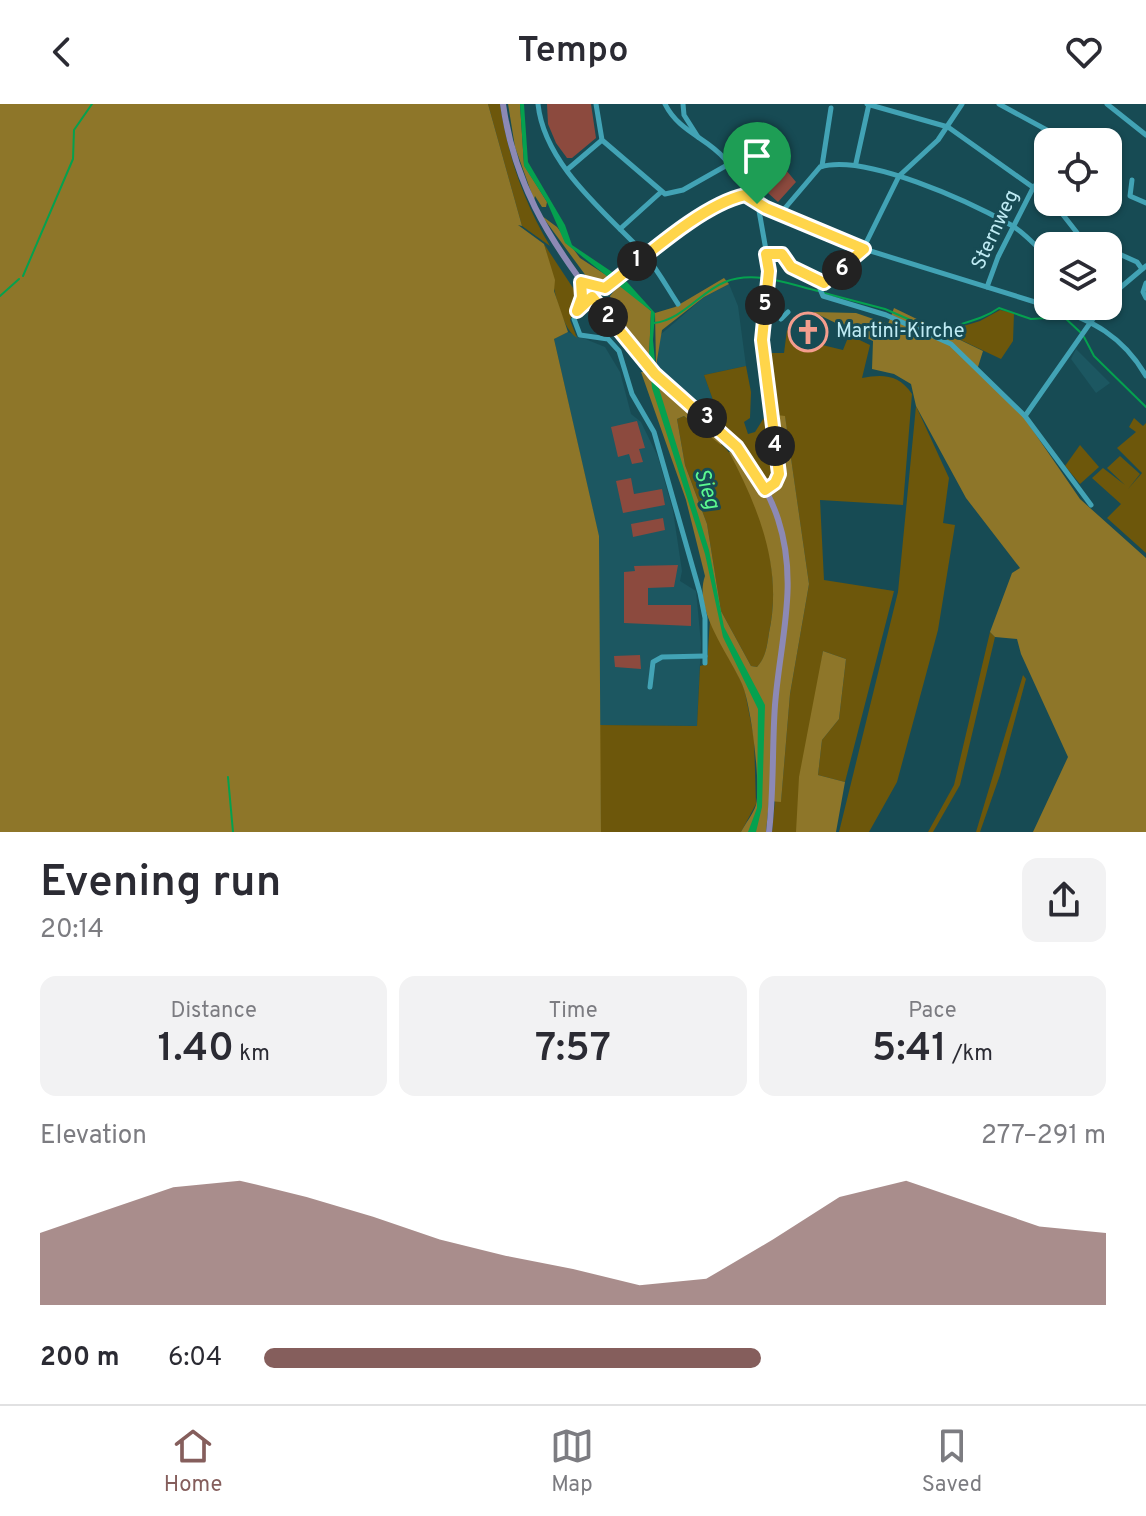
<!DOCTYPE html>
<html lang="en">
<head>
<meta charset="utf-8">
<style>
	:root { --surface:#fff; --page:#f2f2f3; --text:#2b2b33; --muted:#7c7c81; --line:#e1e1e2; --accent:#855e5c }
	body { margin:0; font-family:Overpass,sans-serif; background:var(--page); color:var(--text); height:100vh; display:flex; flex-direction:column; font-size:30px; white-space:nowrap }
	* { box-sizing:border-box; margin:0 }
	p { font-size:26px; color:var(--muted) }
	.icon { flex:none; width:44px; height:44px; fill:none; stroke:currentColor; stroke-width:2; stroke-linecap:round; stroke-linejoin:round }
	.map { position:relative; height:728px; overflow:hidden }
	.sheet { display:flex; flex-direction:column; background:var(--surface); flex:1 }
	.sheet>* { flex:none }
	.fabs { position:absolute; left:1034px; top:24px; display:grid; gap:16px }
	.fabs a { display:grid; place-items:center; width:88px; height:88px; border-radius:16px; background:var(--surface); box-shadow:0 2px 6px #0004; font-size:40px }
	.pin { position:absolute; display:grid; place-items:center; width:68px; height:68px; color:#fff; margin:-82px -34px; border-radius:50% 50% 50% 0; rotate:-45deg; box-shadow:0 0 8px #0007 }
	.pin .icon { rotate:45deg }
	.km { position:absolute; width:40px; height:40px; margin:-20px; border-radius:50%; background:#222; color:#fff; font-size:22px; line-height:40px; text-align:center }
	.round { display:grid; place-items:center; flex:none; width:84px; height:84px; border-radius:16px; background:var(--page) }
	.overview { display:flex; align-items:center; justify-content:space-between; height:136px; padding:0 40px }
	h1 { font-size:44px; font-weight:600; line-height:60px }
	.figures { display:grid; grid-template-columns:repeat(3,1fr); gap:12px; height:136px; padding:8px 40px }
	.figures div { display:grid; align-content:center; border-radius:16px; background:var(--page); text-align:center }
	.figures b { font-size:40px; font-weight:600 }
	.figures small { font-size:22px; font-weight:400 }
	.figures p { font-size:22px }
	.chart { height:224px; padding:16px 40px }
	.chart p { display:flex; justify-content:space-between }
	.chart svg { width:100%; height:144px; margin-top:8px; fill:var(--accent); opacity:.7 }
	ul { padding:0 40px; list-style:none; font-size:26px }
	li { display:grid; grid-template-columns:128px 96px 1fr; align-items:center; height:60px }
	li i { height:20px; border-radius:10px; background:var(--accent) }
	header { display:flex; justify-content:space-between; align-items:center; height:104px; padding:0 40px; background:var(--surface); font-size:36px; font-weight:600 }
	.tabs { display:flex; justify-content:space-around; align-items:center; height:112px; border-top:2px solid var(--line); background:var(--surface); font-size:22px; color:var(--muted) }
	.tabs a { display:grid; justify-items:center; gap:4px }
	.tabs .current { color:var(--accent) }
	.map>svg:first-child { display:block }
</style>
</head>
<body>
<header><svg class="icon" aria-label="back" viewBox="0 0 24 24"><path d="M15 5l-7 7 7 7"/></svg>Tempo<svg class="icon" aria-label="heart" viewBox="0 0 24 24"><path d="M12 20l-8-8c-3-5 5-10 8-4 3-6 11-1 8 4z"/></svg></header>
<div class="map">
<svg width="1146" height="728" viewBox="0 0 1146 728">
	<rect width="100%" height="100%" fill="#174b54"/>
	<g fill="#1c5761">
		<polygon points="729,180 738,202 746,262 704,271 713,296 703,303 656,262 659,232 704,193"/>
		<polygon points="568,228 605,243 620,268 631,310 641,318 658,353 673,407 682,467 680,477 696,487 701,539 697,622 599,621 599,434 554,235"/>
		<polygon points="1076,245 1110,279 1096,289 1071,255"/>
	</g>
	<g fill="#6d570b">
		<path d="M488,0H500C508,52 523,96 550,142L522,122Z"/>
		<path d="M544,140L579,193L570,216L577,234C556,220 552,165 544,140Z"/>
		<polygon points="1000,206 1014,209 1013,237 1001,255 944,228 980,217"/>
		<path d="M787,226L814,239L843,246L849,231L870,241L862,274C882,270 899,270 912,290L903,401L820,396L824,476L894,487L845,678L818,671L822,636L839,615L846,555L823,547L798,728H772L775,697H781L790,590L809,480L785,313L777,311L768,249H784Z"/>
		<path d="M746,262L751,288L750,314L744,318L748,330L755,328L767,309C768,320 764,332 766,341H771L775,373L771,378L766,377L738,335L703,303L713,296L704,271Z"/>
		<polygon points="916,302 949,374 943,419 955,421 938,526 897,678 869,728 839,728 898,488"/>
		<path d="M684,312C699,323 721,336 731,351C763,403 782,469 769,529C767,542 766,554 757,563L751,562L721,507L707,420L685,361L677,315Z"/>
		<polygon points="1134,314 1143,322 1146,319 1146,449 1107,414 1121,400 1092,374 1103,364 1125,381 1107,364 1120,352 1140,370 1128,385 1142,369 1117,344 1136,328 1129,323"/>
		<polygon points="1080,341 1099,363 1080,380 1065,362"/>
		<polygon points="710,516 744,583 754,634 756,700 741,728 601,728 599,621 697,622 700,562 707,560"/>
		<polygon points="990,528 995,533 960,681 933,728 928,728 954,681"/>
		<polygon points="1023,571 1026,575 1000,671 980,728 976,728"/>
	</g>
	<g fill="#8e7629">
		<polygon points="0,0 488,0 522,122 518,121 544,140 555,176 554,187 568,228 554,235 599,432 601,728 0,728"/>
		<polygon points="508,0 520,0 524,61 547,98 546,103 542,103 535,92 534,96 515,43"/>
		<polygon points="542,112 557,123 580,154 609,173 598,178 589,176"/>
		<polygon points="724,174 729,180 704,193 662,226 656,262 655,209 675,203"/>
		<polygon points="620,180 651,207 649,256 616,214 610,192"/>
		<polygon points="894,204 983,247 977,266 1023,312 1080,395 1146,454 1146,728 1033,728 1068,653 1021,550 1017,535 995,533 990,528 1012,469 1020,464 966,394 916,302 911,280 894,270 872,265 873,237 813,208 856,209 888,220"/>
		<path d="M641,268H646L724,335L721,341L684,312L677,315L685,361L707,420L721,507L751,562L757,563C766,553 767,542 769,529C783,464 759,405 729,348L735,346L765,391L780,381L784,372L777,311L785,312L809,480L790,590L781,698L769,697L766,728H741C745,720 753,710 756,701C761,680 751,600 742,580C729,550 693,506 705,472L686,396Z"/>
		<polygon points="823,547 846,555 839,615 822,636 818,671 845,678 836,728 796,728 799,673"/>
	</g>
	<polygon fill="#05a14f" points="520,0 524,0 528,58 565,121 572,141 627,178 655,209 653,236 657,278 709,446 724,523 765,601 762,703 756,728 748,728 757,704 758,605 723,533 705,450 652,284 649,253 651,207 565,139 547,98 524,62"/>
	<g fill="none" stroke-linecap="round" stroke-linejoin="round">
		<g stroke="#05a14f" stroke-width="2">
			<polyline points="23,172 73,55 74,26 92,0"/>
			<path d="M824,189L885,205L938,228C959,219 981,217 999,204L1031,215L1064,213L1080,228"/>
			<polyline points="0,192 19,175"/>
			<path d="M654,219C682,216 700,188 725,178C754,166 789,180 818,187"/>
			<polyline points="1084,233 1094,252 1146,303"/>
			<polyline points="228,673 233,728"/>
		</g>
	</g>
	<g fill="#8c4a3e">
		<polygon points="547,0 591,0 596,34 572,54 567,54 556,39 548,20"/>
		<polygon points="777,65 783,70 786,66 796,78 778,98 768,89 776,79 770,74"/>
		<polygon points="637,317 645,344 639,345 643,358 632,360 629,350 618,353 611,323"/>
		<polygon points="631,374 634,390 662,385 665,401 623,409 616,377"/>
		<polygon points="663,414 665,426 633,433 631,420"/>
		<polygon points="678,461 674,483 648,484 648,501 691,501 691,522 624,519 624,468 635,467 634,462"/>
		<polygon points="640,551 641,565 615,563 614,552"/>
	</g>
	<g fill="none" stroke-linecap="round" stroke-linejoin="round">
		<g stroke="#42a3b5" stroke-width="5">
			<path d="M538,0C544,58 600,104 639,144C654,159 666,182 678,200"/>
			<polyline points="596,0 602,36 665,90 683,86 729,60"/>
			<path d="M665,0C679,28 706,33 725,55C738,70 742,87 757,100L864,145L1048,202"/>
			<polyline points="683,0 684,11 698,33"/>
			<polyline points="867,0 948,23 1048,94"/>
			<polyline points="962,0 938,36 899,72 862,147 820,185 823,192 886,211 951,240 1025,312 1091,401"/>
			<polyline points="999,0 1069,38"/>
			<polyline points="1107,0 1146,31"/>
			<polyline points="856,59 869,0"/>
			<polyline points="822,62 831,4"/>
			<polyline points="568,65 602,36"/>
			<polyline points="1132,76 1130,92 1146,99"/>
			<polyline points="1053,98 1078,130 1100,142"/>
			<polyline points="758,101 769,163 762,236 779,370 775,379 765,386"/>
			<path d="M780,110L820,63C865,49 970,98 1011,121C1025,129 1037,143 1048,154"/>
			<polyline points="620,125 661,88"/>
			<polyline points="1108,145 1137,158 1142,165"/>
			<polyline points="766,150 782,150 791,163 824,179"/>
			<polyline points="1146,179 1143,188 1146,194"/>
			<polyline points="987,183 998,153 1034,82"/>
			<polyline points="1108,194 1146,162"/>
			<polyline points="765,198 781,215 788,208"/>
			<path d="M1049,202C1092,216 1123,232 1146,272"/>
			<polyline points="1025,312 1102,202"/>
			<path d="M705,559V514L700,489L654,328L632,290L619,247L608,235L580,231L574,215C584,189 715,98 745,91"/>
			<polyline points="650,583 653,558 662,553 705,552"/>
		</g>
		<g stroke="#8c89b5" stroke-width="6">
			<path d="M503,0C514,78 547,133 594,194C613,220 632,247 655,269C702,317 756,348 778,415C799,479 780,537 775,601C772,643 774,686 769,728"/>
			<polyline points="585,180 605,184"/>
			<polyline points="577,207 582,182"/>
		</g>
	</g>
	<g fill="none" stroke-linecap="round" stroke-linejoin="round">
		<g stroke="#fff" stroke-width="16">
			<path id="route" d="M745,91L766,104L864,145L824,179L791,163L782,150H766L769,167L762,236L779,370L775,379L765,386L737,343L655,270L592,193L577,207L582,193L581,178L605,184C642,156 700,101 745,91Z"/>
		</g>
		<use href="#route" stroke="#ffd54a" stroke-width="10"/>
	</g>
	<defs>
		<g id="church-ring" transform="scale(2)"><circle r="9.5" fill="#174b54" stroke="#f49d8d" stroke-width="1.5"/><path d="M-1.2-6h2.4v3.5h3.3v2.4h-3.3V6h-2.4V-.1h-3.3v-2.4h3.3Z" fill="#f49d8d"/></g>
	</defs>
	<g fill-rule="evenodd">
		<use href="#church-ring" x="808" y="228"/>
	</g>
	<g text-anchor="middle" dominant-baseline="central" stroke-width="6" stroke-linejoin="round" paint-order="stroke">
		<g font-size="20" fill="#bfebf4" stroke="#174b54">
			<text transform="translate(996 126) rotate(-65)">Sternweg</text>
		</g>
		<g font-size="20" fill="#bfebf4" stroke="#174b54" text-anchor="start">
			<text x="836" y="228">Martini-Kirche</text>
		</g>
		<g font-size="22" font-style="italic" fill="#5bf890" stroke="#174b54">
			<text transform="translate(706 385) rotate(72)">Sieg</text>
		</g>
	</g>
</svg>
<div class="fabs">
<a><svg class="icon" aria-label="locate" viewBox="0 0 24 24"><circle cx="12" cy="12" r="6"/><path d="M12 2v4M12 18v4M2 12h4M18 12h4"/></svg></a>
<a><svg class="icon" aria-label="layers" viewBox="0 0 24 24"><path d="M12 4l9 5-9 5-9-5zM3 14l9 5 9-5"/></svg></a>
</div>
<div class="pin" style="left:757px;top:100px;background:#1e9e55"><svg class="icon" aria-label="arrive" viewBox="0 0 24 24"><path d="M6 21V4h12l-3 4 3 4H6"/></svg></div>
<b class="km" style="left:637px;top:157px">1</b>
<b class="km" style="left:608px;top:213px">2</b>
<b class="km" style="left:707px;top:314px">3</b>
<b class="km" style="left:775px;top:342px">4</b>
<b class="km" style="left:765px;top:201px">5</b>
<b class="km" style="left:842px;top:166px">6</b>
</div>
<section class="sheet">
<div class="overview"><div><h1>Evening run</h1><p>20:14</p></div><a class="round"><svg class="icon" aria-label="share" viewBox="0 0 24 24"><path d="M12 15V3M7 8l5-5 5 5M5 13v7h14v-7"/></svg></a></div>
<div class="figures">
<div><p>Distance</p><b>1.40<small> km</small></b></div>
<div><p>Time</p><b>7:57</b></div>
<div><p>Pace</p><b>5:41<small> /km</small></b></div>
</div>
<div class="chart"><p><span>Elevation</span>277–291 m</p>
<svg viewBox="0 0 160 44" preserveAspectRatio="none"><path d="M0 44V22L10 15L20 8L30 6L40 11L50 17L60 24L70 29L80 33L90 38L100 36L110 24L120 11L130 6L140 13L150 20L160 22V44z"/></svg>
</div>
<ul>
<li><b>200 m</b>6:04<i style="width:59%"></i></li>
</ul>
</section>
<nav class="tabs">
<a class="current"><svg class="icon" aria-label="home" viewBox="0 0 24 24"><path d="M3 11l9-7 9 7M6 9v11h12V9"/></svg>Home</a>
<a><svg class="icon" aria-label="map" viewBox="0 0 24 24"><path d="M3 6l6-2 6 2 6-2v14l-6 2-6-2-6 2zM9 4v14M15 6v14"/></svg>Map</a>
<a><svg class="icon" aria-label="saved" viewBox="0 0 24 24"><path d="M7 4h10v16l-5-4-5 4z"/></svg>Saved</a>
</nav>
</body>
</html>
